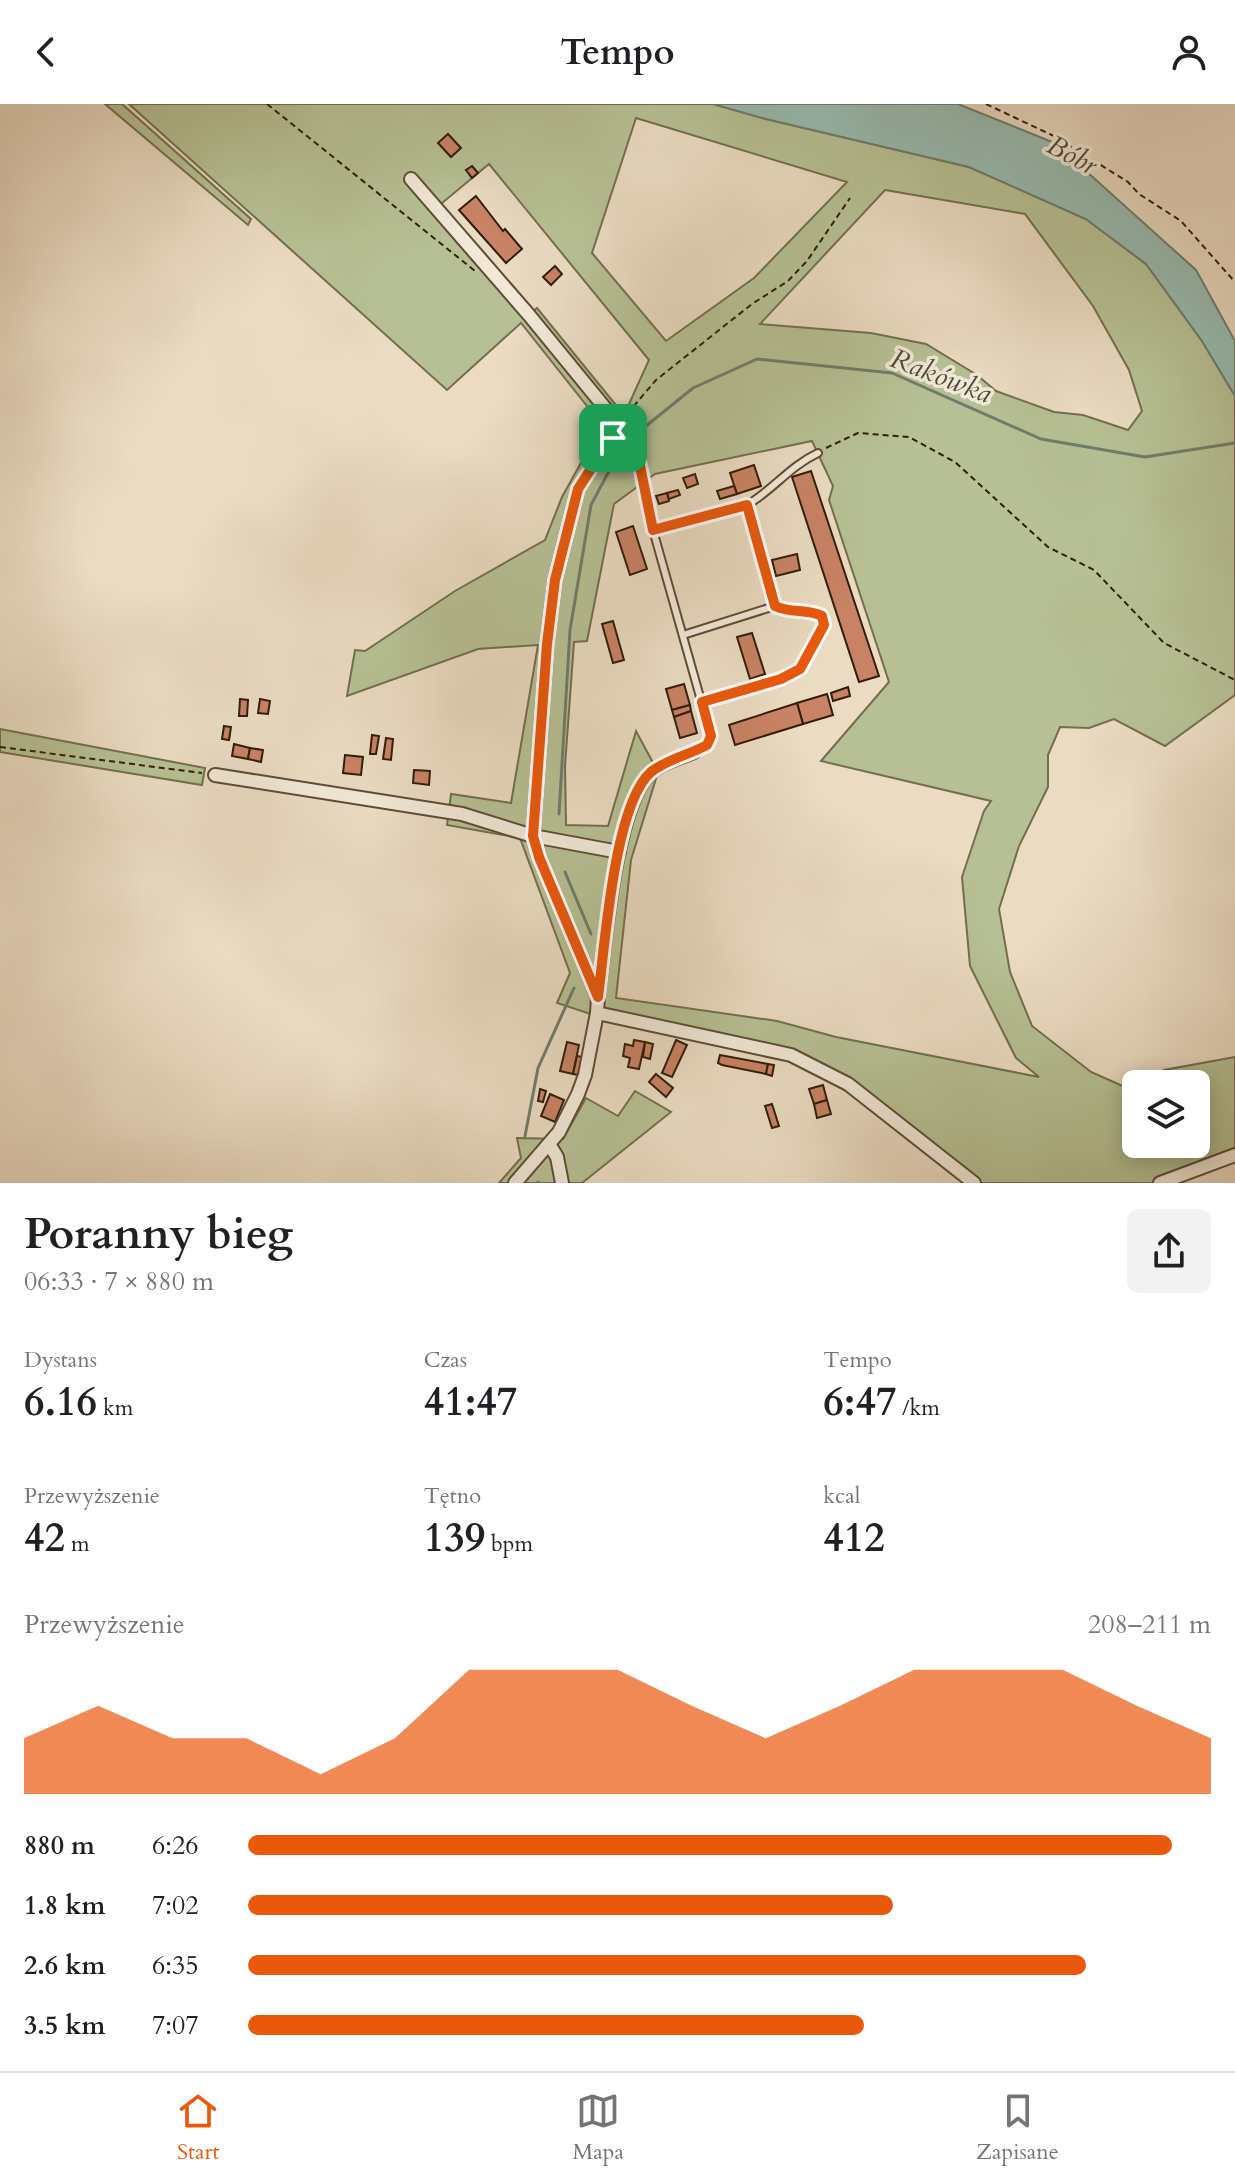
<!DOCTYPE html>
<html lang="pl">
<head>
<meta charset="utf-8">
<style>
	:root { --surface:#fff; --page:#f2f2f2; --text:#202124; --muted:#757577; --line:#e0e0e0; --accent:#ea580c }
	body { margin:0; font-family:Cardo,serif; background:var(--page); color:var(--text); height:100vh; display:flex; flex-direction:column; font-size:30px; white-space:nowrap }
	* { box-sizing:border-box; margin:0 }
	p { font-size:26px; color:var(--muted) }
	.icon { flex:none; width:44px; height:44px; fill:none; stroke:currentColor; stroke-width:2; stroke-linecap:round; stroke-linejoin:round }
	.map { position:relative; height:1079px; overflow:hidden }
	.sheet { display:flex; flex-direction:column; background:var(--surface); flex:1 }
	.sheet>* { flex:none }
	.tools { position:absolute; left:1122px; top:966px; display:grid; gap:16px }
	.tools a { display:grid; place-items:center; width:88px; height:88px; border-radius:12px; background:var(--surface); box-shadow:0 4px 20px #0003; font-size:40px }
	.pin { position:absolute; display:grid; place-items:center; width:68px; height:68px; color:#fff; margin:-34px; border-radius:16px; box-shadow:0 4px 12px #0006 }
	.round { display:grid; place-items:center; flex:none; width:84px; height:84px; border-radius:12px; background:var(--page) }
	.summary { display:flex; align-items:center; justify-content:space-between; height:136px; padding:0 24px }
	h1 { font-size:44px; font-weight:700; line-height:60px }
	.metrics { display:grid; grid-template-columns:repeat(3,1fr); gap:12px; height:136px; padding:8px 24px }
	.metrics div { display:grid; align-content:center }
	.metrics b { font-size:40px; font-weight:700 }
	.metrics small { font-size:22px; font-weight:400 }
	.metrics p { font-size:22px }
	.chart { height:224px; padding:16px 24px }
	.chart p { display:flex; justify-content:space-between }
	.chart svg { width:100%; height:144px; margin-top:8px; fill:var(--accent); opacity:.7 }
	ul { padding:0 24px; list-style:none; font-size:26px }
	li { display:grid; grid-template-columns:128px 96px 1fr; align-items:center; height:60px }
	li i { height:20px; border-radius:10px; background:var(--accent) }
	header { display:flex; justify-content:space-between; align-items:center; height:104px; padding:0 24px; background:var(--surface); font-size:36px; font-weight:700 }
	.tab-bar { display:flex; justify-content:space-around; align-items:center; height:112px; border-top:2px solid var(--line); background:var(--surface); font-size:22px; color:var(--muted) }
	.tab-bar a { display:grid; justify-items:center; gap:4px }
	.tab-bar .current { color:var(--accent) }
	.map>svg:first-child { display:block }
</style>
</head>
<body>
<header><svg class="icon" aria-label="back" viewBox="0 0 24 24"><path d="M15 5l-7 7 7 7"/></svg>Tempo<svg class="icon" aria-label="person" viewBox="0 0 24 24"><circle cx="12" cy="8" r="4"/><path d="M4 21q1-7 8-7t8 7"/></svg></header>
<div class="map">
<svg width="1235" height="1079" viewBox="0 0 1235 1079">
	<rect width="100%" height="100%" fill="#eadbc2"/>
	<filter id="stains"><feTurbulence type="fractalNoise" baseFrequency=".0025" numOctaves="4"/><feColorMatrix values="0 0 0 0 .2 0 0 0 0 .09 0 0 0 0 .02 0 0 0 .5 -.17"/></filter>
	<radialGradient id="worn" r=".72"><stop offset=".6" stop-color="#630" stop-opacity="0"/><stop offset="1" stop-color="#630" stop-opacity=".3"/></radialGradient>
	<g fill="#b6c094" stroke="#746e4e" stroke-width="2" fill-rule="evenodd">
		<polygon points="105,0 122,0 251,115 248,121"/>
		<path d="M129,0H713L766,15L969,63L1086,115L1146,160L1202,237L1235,292V591L1165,642L1114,615L1089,624L1060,623L1048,651V683L1019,742L999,805L1010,868L1032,922L1091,968L1136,988V1040H1196V980H1155L1164,966L1235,953V1053L1166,1079H973L856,989L782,949L627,922L557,899L570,869L520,734L447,721L451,690L511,699L538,541L478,545L347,592L355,546L365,547L455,487L545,436L562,393L602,321L521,219L447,286ZM636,14L847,78L754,174L666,237L592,149ZM489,60L649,256L624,311L537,204L529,211L436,104ZM885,86L1025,110L1093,202L1129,266L1142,307L1128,326L1083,311L1054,308L996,287L977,271L926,240L871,229L760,220ZM812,337L833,382L829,396L889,578L821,657L991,697L984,707L962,773L970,862L1016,954L1039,973L836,933L777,917L616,894L631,756L658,668L636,627L608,722L566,721L565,662L574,538L587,537L614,400L655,370Z"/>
		<polygon points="0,625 205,664 202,681 0,648"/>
		<polygon points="635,987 671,1008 582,1079 499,1079 521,1054 517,1034 563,1035 586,994 618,1012"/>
	</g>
	<polygon fill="#98bbb1" stroke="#6f7c6d" stroke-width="2" points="713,0 958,0 1055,39 1196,166 1235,237 1235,292 1202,237 1146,160 1086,115 969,63 766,15"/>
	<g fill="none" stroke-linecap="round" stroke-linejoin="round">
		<g stroke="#6f7c6d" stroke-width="3">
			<polyline points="646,322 693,284 757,255 892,269 1041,335 1145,353 1235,339"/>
			<polyline points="559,710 570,526 591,401 617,352"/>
			<polyline points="565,768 591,830"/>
			<polyline points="525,1032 538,964 574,884"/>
			<polyline points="537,1079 538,1078"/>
		</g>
	</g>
	<g fill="#c88265" stroke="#311d08" stroke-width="2">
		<polygon points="448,30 461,44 451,53 438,39"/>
		<polygon points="472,62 478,69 472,74 466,66"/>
		<polygon points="476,92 503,127 505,125 522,145 506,159 459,106"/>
		<polygon points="555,162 562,170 551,181 543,173"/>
		<polygon points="754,361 761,382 737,390 730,369"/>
		<polygon points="811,367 879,572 859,578 792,373"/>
		<polygon points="695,370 698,380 687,384 683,374"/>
		<polygon points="734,382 737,390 720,395 717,387"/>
		<polygon points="678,386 680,391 669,395 667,389"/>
		<polygon points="667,389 669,397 659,400 656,392"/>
		<polygon points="633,422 647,465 630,471 616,428"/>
		<polygon points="797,450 800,466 776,472 772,456"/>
		<polygon points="613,517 624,556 613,559 602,520"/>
		<polygon points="752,529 765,570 750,575 737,533"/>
		<polygon points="684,580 690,601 672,606 666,585"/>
		<polygon points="848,583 850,592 833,597 831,589"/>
		<polygon points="827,590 833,611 803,620 797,599"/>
		<polygon points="240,595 248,596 247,612 239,612"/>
		<polygon points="260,595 270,597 268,610 258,609"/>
		<polygon points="797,599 803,620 735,641 729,621"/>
		<polygon points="690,601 691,607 674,613 672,606"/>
		<polygon points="691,607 697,629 680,634 674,613"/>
		<polygon points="224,622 231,623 229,636 222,635"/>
		<polygon points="372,631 379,632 376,650 370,650"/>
		<polygon points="386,634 393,635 391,656 383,655"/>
		<polygon points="234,640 250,644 248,655 232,652"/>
		<polygon points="250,644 263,646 261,658 248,655"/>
		<polygon points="345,651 363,653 361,671 343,669"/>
		<polygon points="414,666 430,667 429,681 413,679"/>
		<polygon points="634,936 645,938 639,965 628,963 630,954 623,952 625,940 633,942"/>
		<polygon points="676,936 687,941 672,973 662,969"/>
		<polygon points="567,938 579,941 573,970 560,967"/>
		<polygon points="645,938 653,940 650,955 643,953"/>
		<polygon points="720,951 768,960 766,970 722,961 718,959"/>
		<polygon points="577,952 582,953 578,971 573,970"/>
		<polygon points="768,960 774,961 772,972 766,970"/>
		<polygon points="656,970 673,984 666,993 649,978"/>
		<polygon points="823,981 827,996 814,1000 809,985"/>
		<polygon points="540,985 546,987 543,998 538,997"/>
		<polygon points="550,990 564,996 555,1018 541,1012"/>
		<polygon points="827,996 831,1010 817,1014 814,1000"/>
		<polygon points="772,1000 779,1022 772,1024 765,1002"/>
	</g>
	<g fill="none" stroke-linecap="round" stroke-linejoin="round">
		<g stroke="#5f4c36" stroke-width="10">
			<g id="lane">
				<polyline points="619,321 638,352 653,426 711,632 707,641 694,648"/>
				<path d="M747,401C773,386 790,362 818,349"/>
				<path d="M653,426L747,401L775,502C792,510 806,504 822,512L824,521L800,565L781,575L702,598"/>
				<polyline points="683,531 775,502"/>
			</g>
		</g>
		<g stroke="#5f4c36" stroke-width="16">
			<g id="street">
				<polyline points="411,75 529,211 619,321 578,385 555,476 547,540 533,732 619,748"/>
				<polyline points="215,671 462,710 533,732 539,753 598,893 597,909 585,971 578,990 559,1028 515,1079"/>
				<path d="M598,893C605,841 615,706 649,670C660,659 680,654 694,648"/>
				<polyline points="597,909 791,951 848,980 974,1079"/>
				<polyline points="549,1040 557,1053 562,1079"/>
				<polyline points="1160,1079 1235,1051"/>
			</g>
		</g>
		<g stroke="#311d08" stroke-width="2" stroke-dasharray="6 4" stroke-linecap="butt">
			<polyline points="267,0 475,167"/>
			<polyline points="986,0 1054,32 1128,78 1139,90 1181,117 1235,178"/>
			<polyline points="627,310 656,276 752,200 788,177 807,157 850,94"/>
			<polyline points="826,344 858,329 909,333 955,358 1048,443 1094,466 1164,539 1235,576"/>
			<polyline points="0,643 202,669"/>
		</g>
		<use href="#lane" stroke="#f1e8d7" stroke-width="6"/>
		<use href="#street" stroke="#f1e8d7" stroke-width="12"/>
	</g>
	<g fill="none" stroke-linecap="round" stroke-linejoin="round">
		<g stroke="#fff" stroke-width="16">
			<path id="route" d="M619,321L638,352L653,426L747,401L775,502C792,510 806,504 822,512L824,521L800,565L781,575L702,598L711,632L707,641C689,651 667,655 651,668C614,700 605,842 598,893L539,753L533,732L547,540L555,476L578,385Z"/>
		</g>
		<use href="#route" stroke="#ea580c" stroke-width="10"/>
	</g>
	<g text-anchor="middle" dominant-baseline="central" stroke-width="7" stroke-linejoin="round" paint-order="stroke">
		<g font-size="28" font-style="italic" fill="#504c3b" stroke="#f1e8d7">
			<text transform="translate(1072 51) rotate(28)">Bóbr</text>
			<text transform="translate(941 272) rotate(21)">Rakówka</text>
		</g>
	</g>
	<rect width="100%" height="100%" filter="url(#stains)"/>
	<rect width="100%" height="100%" fill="url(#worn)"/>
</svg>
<div class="tools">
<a><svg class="icon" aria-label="layers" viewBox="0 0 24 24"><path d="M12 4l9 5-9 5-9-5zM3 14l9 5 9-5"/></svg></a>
</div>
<div class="pin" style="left:613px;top:334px;background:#1e9e55"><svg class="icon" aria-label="arrive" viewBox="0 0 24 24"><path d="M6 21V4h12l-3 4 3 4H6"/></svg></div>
</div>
<section class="sheet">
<div class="summary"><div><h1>Poranny bieg</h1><p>06:33 · 7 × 880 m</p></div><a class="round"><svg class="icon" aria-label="share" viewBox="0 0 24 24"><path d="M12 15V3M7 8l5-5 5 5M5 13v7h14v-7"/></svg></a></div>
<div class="metrics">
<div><p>Dystans</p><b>6.16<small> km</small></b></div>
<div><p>Czas</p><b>41:47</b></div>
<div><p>Tempo</p><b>6:47<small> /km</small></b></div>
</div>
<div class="metrics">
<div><p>Przewyższenie</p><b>42<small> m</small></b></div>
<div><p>Tętno</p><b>139<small> bpm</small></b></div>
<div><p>kcal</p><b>412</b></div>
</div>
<div class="chart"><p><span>Przewyższenie</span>208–211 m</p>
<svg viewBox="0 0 160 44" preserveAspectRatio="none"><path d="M0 44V27L10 17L20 27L30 27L40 38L50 27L60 6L70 6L80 6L90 17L100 27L110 17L120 6L130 6L140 6L150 17L160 27V44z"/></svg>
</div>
<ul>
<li><b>880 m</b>6:26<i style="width:96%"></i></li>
<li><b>1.8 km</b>7:02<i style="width:67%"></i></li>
<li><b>2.6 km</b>6:35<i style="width:87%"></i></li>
<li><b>3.5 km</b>7:07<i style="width:64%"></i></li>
</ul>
</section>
<nav class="tab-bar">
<a class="current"><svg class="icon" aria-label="home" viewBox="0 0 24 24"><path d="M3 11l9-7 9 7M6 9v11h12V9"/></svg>Start</a>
<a><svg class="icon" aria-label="map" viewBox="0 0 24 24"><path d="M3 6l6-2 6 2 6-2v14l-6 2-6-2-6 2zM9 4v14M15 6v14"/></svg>Mapa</a>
<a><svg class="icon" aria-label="saved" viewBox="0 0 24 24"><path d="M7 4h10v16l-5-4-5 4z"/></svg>Zapisane</a>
</nav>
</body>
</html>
